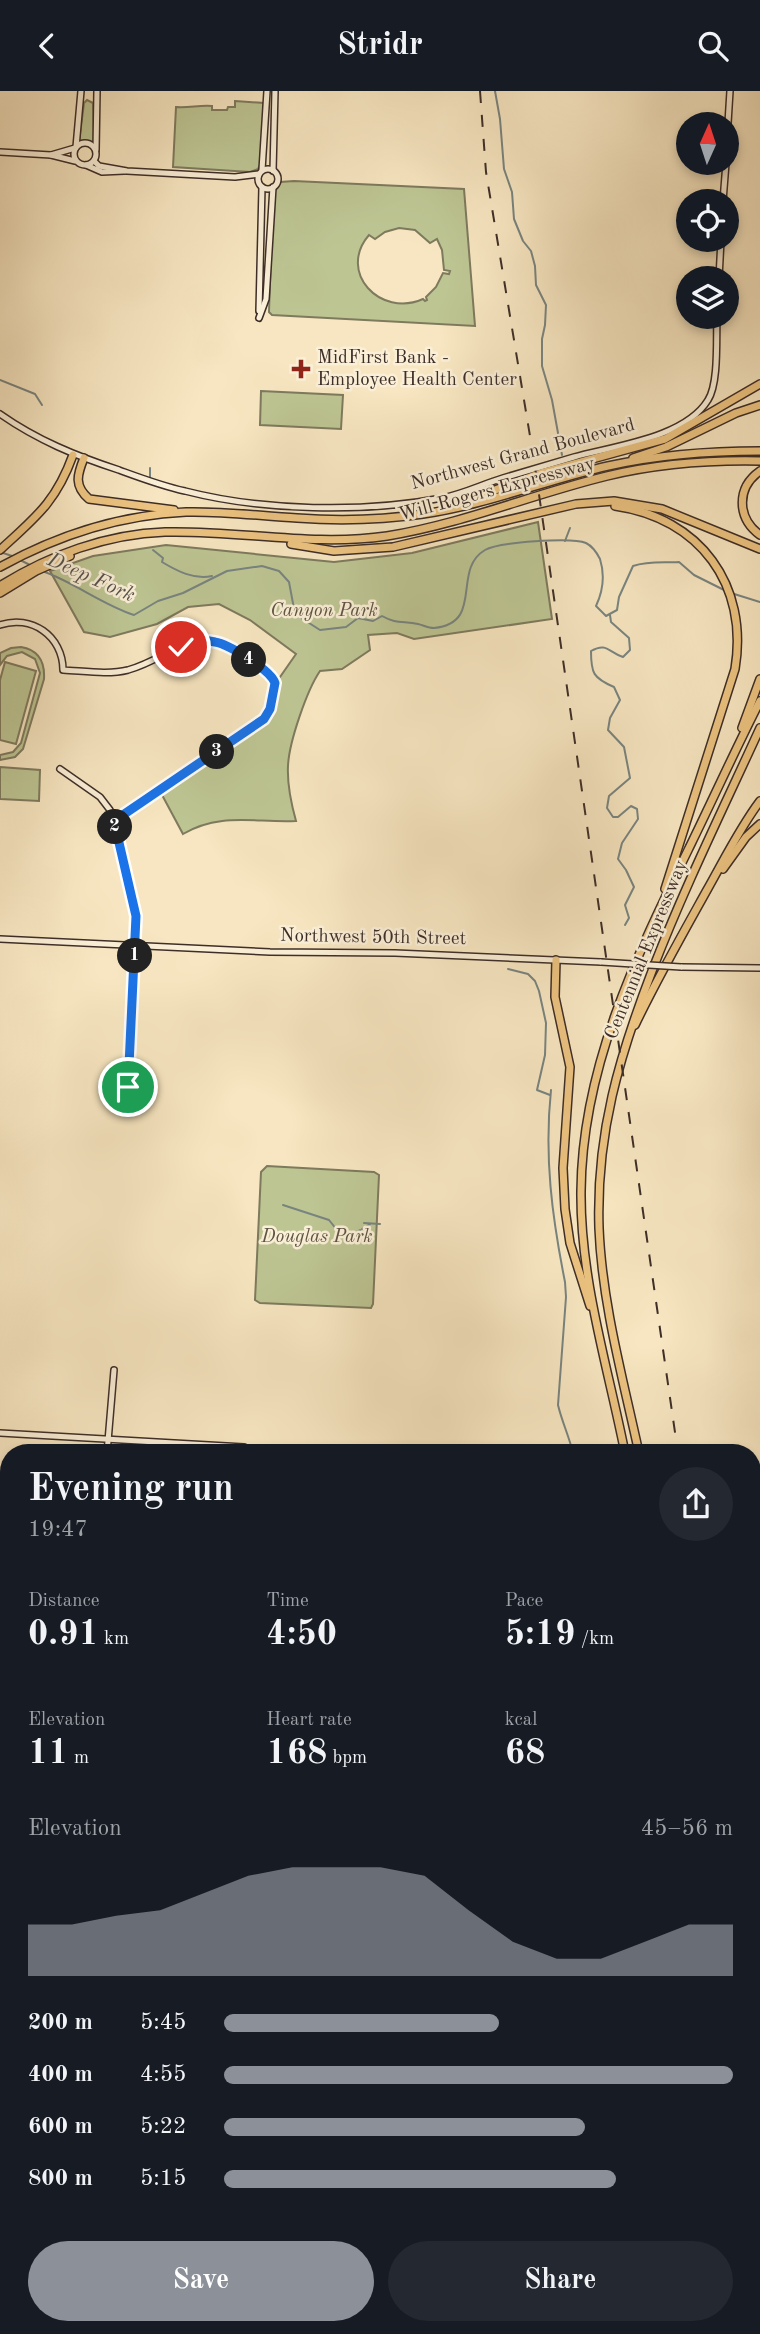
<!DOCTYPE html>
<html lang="en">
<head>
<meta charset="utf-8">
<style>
	:root { --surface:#171b24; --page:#242831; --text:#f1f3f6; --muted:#9ea1a6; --accent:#8c9099 }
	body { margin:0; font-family:"Old Standard TT",serif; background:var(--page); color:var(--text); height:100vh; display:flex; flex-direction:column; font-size:26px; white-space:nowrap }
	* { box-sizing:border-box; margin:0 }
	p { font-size:23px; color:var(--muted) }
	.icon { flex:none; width:38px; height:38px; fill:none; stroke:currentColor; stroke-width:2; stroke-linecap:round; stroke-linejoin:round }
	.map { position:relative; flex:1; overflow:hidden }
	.sheet { position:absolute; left:0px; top:1353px; width:761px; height:891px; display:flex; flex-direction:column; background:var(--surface); border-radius:28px 28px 0 0; box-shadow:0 4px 10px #0003 }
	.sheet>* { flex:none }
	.needle { width:46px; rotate:3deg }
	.controls { position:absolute; left:676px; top:21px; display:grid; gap:14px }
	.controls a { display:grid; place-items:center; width:63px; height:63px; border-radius:50%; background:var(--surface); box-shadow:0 4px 10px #0003; font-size:35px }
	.pin { position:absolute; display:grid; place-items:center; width:60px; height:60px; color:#fff; margin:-30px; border:4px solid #fff; border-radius:50%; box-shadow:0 2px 7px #0007 }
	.km { position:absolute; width:35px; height:35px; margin:-18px; border-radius:50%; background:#222; color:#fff; font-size:19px; line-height:35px; text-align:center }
	.round { display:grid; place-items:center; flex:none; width:74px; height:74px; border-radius:37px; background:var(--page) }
	.summary { display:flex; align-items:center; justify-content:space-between; height:119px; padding:0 28px }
	h1 { font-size:38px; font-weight:700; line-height:52px }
	.figures { display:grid; grid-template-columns:repeat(3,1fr); gap:10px; height:119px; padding:7px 28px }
	.figures div { display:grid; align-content:center }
	.figures b { font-size:35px; font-weight:700 }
	.figures small { font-size:19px; font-weight:400 }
	.figures p { font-size:19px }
	.chart { height:196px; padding:14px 28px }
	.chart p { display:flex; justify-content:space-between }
	.chart svg { width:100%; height:126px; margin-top:7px; fill:var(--accent); opacity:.7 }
	.button { display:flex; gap:14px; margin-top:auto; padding:14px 28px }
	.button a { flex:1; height:80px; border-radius:42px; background:var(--accent); color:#fff; font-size:28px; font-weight:700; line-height:80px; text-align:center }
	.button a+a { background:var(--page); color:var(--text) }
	ul { padding:0 28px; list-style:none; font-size:23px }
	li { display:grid; grid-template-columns:112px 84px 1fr; align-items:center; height:52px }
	li i { height:18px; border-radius:9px; background:var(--accent) }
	header { display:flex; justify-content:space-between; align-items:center; height:91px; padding:0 28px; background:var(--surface); font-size:32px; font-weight:700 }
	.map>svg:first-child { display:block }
</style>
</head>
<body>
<header><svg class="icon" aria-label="back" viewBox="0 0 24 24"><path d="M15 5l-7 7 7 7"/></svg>Stridr<svg class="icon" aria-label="search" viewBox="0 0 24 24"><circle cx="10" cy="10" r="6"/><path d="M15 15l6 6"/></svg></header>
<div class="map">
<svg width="760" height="2243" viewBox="0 0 760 2243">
	<rect width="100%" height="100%" fill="#f7e6c1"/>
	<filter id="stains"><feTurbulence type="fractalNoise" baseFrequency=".00286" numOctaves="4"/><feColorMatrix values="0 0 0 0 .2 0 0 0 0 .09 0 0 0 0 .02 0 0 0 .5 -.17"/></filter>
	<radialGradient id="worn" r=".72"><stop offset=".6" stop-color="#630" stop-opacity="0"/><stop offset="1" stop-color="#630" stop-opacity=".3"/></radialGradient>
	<g fill="#bdc593" stroke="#7e7a5e" stroke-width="2" fill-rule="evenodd">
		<polygon points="87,9 93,12 94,53 85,49 79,51 84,12"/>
		<path d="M235,10L264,12L260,74L258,78L250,81L173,76L176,16C189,17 199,14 212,15V19H227L228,16H235Z"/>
		<path d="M294,90L464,98L475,235L272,224L269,221L273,101L280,91ZM399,137L415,139L430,152L437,148L442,159L444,179L450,180L449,183L443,182L436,196L426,206L427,209L425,210L423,208C380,227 337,181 369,144L375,148L385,141Z"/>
		<polygon points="261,300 343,304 341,338 260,334"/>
		<path d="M538,431L552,528L414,548L397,542L368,544L370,559L342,578L320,580C307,599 289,651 288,675C287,694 291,712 296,730C255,732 220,721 183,743L161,702L264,632L269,626L278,589L296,563L250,529L219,513L188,516L157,533L110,546L84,541L50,480L93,465L166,454L334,471L412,462Z"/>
		<path d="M21,556C39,559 45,571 44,588L23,658L15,666L0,669V664L13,661L21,652L40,582L35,568L22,561L7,565L0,574V562L11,557Z"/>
		<polygon points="5,571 36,580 16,653 0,649 0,589"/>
		<polygon points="0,676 40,679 39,710 0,708"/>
		<polygon points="267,1075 374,1081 379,1084 373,1213 371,1217 260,1212 255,1209 261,1081"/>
		<polygon points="0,1799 9,1800 9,1901 0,1900"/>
		<polygon points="399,2235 477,2235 474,2243 398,2243"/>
	</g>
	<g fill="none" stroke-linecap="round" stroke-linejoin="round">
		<g stroke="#788480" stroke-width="2">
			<polyline points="495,0 500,28 504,78 512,101 514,128 523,150 531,160 535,175 536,194 546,214 545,234 542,248 542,275 552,309 562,364"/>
			<polyline points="0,289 35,303 42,314"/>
			<polyline points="150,377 150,386"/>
			<polyline points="565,450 570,437"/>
			<path d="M153,459L163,467L162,471C177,480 194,489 212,485"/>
			<polyline points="0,461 15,466"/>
			<polyline points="20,469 30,474"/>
			<path d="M42,480C74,491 101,513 134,524L158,510L183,502L227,480L262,475L279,480L289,491L295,523L320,539L346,536L358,527L373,530L382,525C396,533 403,530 418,533C423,534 428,537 434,537C485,532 451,479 485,459C498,451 572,446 586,452C592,455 597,462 600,468C605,484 603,500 596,515L606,525L617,519L619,506L633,475C648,470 663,472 679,471L694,484L726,500"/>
			<polyline points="731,502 760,511"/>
			<path d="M610,524L611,531L629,547L630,559L623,566C608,561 607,551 591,560C591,582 593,587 614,596L620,609L610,627L608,639L624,656L630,687L609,705L607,717L613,726H618L631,715L637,718L638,728L622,752L618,768L626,779L634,796L625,814L629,827L625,834"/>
			<polyline points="508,878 528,883 535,890 539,900 546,932 545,964 537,999 550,1004"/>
			<path d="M551,999C544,1065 552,1126 565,1191L566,1206L558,1314C562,1331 569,1345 573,1362"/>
			<polyline points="283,1114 329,1129 341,1144 350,1145 360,1139"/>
			<polyline points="364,1132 380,1133"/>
			<polyline points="362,1138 370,1133"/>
			<polyline points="0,1882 9,1873"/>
			<polyline points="427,2243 434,2235"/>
		</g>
		<g stroke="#3e2e28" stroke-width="8">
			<g id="secondary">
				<circle cx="85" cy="63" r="11"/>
				<polyline points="76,56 81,0"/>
				<polyline points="96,59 97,0"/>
				<polyline points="0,61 51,64 75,70"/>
				<polyline points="51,64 75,57"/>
				<polyline points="726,64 730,0"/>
				<polyline points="94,70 99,75 127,80 235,86 259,83"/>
				<polyline points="86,74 102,81 124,80"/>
				<circle cx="268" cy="88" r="10"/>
				<polyline points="262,79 267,0"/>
				<polyline points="273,80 275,0"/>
				<polyline points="723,110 726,72"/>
				<polyline points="719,187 721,149"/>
				<polyline points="259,220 262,96"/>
				<polyline points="259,227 266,208 273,96"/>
				<path d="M0,323C37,349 76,365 119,379C141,387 162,395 185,400C263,420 363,422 442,407C463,403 483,393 503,387C526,380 550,373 574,366C613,355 685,347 708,309C719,292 716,247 717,226"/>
				<path d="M0,534C31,523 63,545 63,579C84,580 108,584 128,579C176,565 191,531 243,565C253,572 265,578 273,587C276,599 272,617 264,628L114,730"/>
				<polyline points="60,678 100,706 110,719 132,801 136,834 128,996"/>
				<polyline points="0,848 270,861 395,862 601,871"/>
				<polyline points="681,876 760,877"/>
				<polyline points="0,1342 244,1356"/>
				<polyline points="107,1362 114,1279"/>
				<polyline points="0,1411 9,1411"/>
				<polyline points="0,1648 9,1648"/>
				<polyline points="0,1907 9,1907"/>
				<polyline points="752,1911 760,1914"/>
				<polyline points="752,1922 760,1925"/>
				<polyline points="0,2157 9,2157"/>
				<polyline points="49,2243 50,2235"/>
				<polyline points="60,2243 60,2235"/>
				<polyline points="189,2243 189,2235"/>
				<polyline points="321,2243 321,2235"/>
				<polyline points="651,2243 652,2235"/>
			</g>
		</g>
		<g stroke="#3e2e28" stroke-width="10">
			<g id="highway">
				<path d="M84,367C77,384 74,395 89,408L174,419"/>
				<polyline points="633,367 666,356 736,322 760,314"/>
				<path d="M760,380C736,397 737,427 760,444"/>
				<polyline points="457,413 541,382 665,348 760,293"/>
				<path d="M615,415C700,427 749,494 735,578L665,798"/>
				<polyline points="291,453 334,460 393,456 576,413 614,410 662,418 760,458"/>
				<path d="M0,459C36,426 56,411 73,364"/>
				<path d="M0,476C58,444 119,424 186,421C223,420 260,425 297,427C339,430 381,429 423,423C486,414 546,389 608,375C658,364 709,360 760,360"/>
				<path d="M0,495C49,464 107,443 165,441C240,439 312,456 387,445C462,433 533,403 607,385C657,373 709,369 760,370"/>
				<polyline points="0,502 36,480 70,465"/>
				<polyline points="742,637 760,588"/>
				<polyline points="723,778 746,746 760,733"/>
				<polyline points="556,869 555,906 570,976 563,1077 565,1118 570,1152 590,1215"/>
				<path d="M635,934C657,888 682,844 707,799C724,769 739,738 760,710"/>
				<path d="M625,1362C608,1276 580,1188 581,1100C582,975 637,864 691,753C714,706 736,657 760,610"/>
				<path d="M639,1362C623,1288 602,1212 599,1137C596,1043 619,966 652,880C684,797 723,718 760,637"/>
				<polyline points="726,2243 726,2235"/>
				<polyline points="741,2243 741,2235"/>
			</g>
		</g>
		<use href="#secondary" stroke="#faefd7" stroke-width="5"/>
		<use href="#highway" stroke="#ecc380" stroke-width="7"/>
		<g stroke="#3e2e28" stroke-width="2" stroke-dasharray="12 12" stroke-linecap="butt">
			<polyline points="480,0 486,81 534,369 678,1362"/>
			<polyline points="752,1802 757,1761 760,1673"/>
			<polyline points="752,1817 760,2032"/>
			<polyline points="754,2023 760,2191"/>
		</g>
		<g stroke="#3e2e28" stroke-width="8" stroke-linecap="butt">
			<polyline id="secondary-bridge" points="601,871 681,876"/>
		</g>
		<use href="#secondary-bridge" stroke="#faefd7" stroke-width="5"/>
	</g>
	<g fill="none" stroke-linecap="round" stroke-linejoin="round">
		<g stroke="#fff" stroke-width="14">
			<path id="route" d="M128,996L136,825L114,730L264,628L270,618L275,592C271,579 228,553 215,551C202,548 192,550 181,556"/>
		</g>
		<use href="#route" stroke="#1a73e8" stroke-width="9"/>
	</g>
	<path fill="#8f2418" stroke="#faefd7" stroke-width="2.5" d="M297.5 267.5h7v7h7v7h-7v7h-7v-7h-7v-7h7z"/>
	<g text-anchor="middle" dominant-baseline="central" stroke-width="5" stroke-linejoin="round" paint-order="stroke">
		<g font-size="19" fill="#3e2e28" stroke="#faefd7" text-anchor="start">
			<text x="317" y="267">MidFirst Bank -<tspan x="317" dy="22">Employee Health Center</tspan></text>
		</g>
		<g font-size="19" fill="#3e2e28" stroke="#faefd7">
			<text transform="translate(523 364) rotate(-15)">Northwest Grand Boulevard</text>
			<text transform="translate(497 399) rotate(-15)">Will Rogers Expressway</text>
			<text transform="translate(373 847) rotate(1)">Northwest 50th Street</text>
			<text transform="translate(647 859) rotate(-68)">Centennial Expressway</text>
		</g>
		<g font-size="19" font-style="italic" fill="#5e5443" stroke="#faefd7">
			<text x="324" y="520">Canyon Park</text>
			<text x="317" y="1146">Douglas Park</text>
		</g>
		<g font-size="21" font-style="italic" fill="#56524c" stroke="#faefd7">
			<text transform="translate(91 487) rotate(24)">Deep Fork</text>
		</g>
	</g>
	<rect width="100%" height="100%" filter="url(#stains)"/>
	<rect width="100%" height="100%" fill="url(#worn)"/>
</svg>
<div class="controls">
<a><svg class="needle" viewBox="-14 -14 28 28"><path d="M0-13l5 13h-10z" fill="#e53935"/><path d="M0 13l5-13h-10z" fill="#9ea1a6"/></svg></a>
<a><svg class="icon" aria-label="locate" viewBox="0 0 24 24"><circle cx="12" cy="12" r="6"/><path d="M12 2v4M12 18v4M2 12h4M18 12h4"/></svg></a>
<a><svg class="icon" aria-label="layers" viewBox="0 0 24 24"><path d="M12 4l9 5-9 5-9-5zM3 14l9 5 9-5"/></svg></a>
</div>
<div class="pin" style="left:128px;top:996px;background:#1e9e55"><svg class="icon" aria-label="arrive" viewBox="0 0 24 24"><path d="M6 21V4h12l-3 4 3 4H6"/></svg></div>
<div class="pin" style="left:181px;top:556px;background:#d93025"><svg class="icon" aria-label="check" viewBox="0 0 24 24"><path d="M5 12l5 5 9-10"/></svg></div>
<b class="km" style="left:135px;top:865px">1</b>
<b class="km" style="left:115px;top:736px">2</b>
<b class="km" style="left:217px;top:661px">3</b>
<b class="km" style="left:249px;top:569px">4</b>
<section class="sheet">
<div class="summary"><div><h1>Evening run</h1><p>19:47</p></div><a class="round"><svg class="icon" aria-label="share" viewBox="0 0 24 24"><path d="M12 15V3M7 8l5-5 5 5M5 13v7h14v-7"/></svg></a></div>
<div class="figures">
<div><p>Distance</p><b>0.91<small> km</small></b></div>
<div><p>Time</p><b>4:50</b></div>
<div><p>Pace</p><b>5:19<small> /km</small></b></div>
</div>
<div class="figures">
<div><p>Elevation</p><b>11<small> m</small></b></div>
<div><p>Heart rate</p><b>168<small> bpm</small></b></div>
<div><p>kcal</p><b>68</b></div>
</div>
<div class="chart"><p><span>Elevation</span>45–56 m</p>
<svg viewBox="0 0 160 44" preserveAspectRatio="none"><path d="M0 44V26L10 26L20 23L30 21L40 15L50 9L60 6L70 6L80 6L90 9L100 21L110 32L120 38L130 38L140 32L150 26L160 26V44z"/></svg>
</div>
<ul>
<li><b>200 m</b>5:45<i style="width:54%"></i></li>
<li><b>400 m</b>4:55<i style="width:100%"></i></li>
<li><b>600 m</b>5:22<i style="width:71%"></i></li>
<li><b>800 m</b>5:15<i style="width:77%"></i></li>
</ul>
<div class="button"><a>Save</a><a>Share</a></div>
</section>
</div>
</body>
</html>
